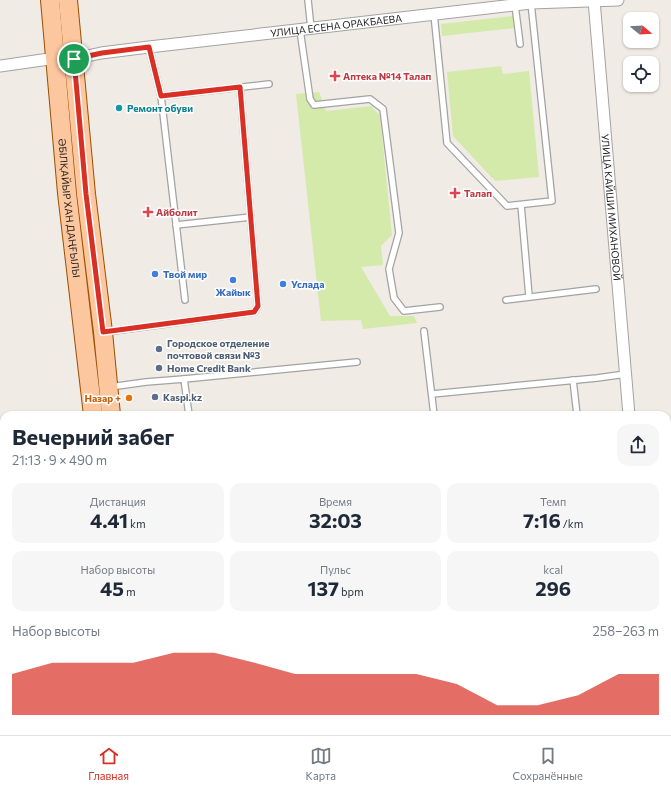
<!DOCTYPE html>
<html lang="ru">
<head>
<meta charset="utf-8">
<style>
	:root { --surface:#fff; --page:#f6f6f7; --text:#1f2937; --muted:#747a83; --line:#e0e1e3; --accent:#d93025 }
	body { margin:0; font-family:Commissioner,sans-serif; background:var(--page); color:var(--text); height:100vh; display:flex; flex-direction:column; font-size:15px; white-space:nowrap }
	* { box-sizing:border-box; margin:0 }
	p { font-size:13px; color:var(--muted) }
	.icon { flex:none; width:22px; height:22px; fill:none; stroke:currentColor; stroke-width:2; stroke-linecap:round; stroke-linejoin:round }
	.map { position:relative; flex:1; overflow:hidden }
	.details { position:absolute; left:0px; top:411px; width:671px; height:324px; display:flex; flex-direction:column; background:var(--surface); border-radius:12px 12px 0 0; box-shadow:0 1px 3px #0004 }
	.details>* { flex:none }
	.needle { width:26px; rotate:108deg }
	.fabs { position:absolute; left:623px; top:12px; display:grid; gap:8px }
	.fabs a { display:grid; place-items:center; width:36px; height:36px; border-radius:8px; background:var(--surface); box-shadow:0 1px 3px #0004; font-size:20px }
	.pin { position:absolute; display:grid; place-items:center; width:34px; height:34px; color:#fff; margin:-17px; border:2px solid #fff; border-radius:50%; box-shadow:0 1px 4px #0007 }
	.round { display:grid; place-items:center; flex:none; width:42px; height:42px; border-radius:12px; background:var(--page) }
	.headline { display:flex; align-items:center; justify-content:space-between; height:68px; padding:0 12px }
	h1 { font-size:22px; font-weight:700; line-height:30px }
	.figures { display:grid; grid-template-columns:repeat(3,1fr); gap:6px; height:68px; padding:4px 12px }
	.figures div { display:grid; align-content:center; border-radius:10px; background:var(--page); text-align:center }
	.figures b { font-size:20px; font-weight:700 }
	.figures small { font-size:11px; font-weight:400 }
	.figures p { font-size:11px }
	.chart { height:112px; padding:8px 12px }
	.chart p { display:flex; justify-content:space-between }
	.chart svg { width:100%; height:72px; margin-top:4px; fill:var(--accent); opacity:.7 }
	.menu { display:flex; justify-content:space-around; align-items:center; height:56px; border-top:1px solid var(--line); background:var(--surface); font-size:11px; color:var(--muted) }
	.menu a { display:grid; justify-items:center; gap:2px }
	.menu .current { color:var(--accent) }
	.map>svg:first-child { display:block }
</style>
</head>
<body>
<div class="map">
<svg width="671" height="735" viewBox="0 0 671 735">
	<rect width="100%" height="100%" fill="#f0ebe5"/>
	<g fill="#d3eaab">
		<polygon points="513,16 514,28 442,36 441,24"/>
		<polygon points="501,66 503,74 529,71 539,177 495,181 453,136 447,72"/>
		<polygon points="319,92 326,111 371,106 380,116 392,235 381,246 383,265 361,267 390,316 414,316 417,323 363,329 361,320 321,321 296,94"/>
	</g>
	<g fill="none" stroke-linecap="round" stroke-linejoin="round">
		<g stroke="#a3a3a3" stroke-width="8">
			<g id="lane">
				<polyline points="308,0 311,29"/>
				<polyline points="515,5 520,44"/>
				<polyline points="434,14 447,143 507,206 552,201 531,3"/>
				<polyline points="300,30 310,99 314,105 370,99 383,109 399,233 389,269 394,298 404,311 440,307"/>
				<polyline points="149,47 161,96 185,300"/>
				<polyline points="161,96 269,84"/>
				<polyline points="521,205 529,296"/>
				<polyline points="176,225 251,217"/>
				<polyline points="506,300 596,289"/>
				<polyline points="424,331 434,415"/>
				<polyline points="106,332 254,312 258,306 240,87"/>
				<polyline points="184,379 357,362"/>
				<polyline points="573,380 577,415"/>
				<polyline points="110,387 146,382 184,379 189,415"/>
				<polyline points="432,394 597,378 626,374"/>
				<polyline points="667,627 671,626"/>
				<polyline points="261,731 264,732 264,735"/>
				<polyline points="382,731 383,735"/>
				<polyline points="471,731 471,735"/>
				<polyline points="559,731 559,735"/>
				<polyline points="624,735 624,731"/>
			</g>
		</g>
		<g stroke="#a3a3a3" stroke-width="13">
			<g id="street">
				<path id="s1" d="M594,0L629,415"/>
				<path id="s2" d="M0,66L56,58L74,59L101,53L149,47L531,3L618,0"/>
				<polyline points="0,612 4,611"/>
			</g>
		</g>
		<g stroke="#787404" stroke-width="18">
			<polyline id="secondary" points="667,541 671,540"/>
		</g>
		<g stroke="#9a5000" stroke-width="20">
			<g id="primary">
				<path id="s3" d="M50,0L67,193L93,415"/>
				<polyline points="68,0 86,194 103,332 111,415"/>
				<polyline points="129,731 130,735"/>
				<polyline points="148,731 148,735"/>
			</g>
		</g>
		<use href="#lane" stroke="#fff" stroke-width="5.5"/>
		<use href="#street" stroke="#fff" stroke-width="11"/>
		<use href="#secondary" stroke="#faf4ba" stroke-width="16"/>
		<use href="#primary" stroke="#fcc69e" stroke-width="18"/>
	</g>
	<g fill="none" stroke-linecap="round" stroke-linejoin="round">
		<g stroke="#fff" stroke-width="8">
			<polygon id="route" points="149,47 161,96 240,87 258,306 254,312 103,332 86,194 74,59 102,53"/>
		</g>
		<use href="#route" stroke="#d93025" stroke-width="5"/>
	</g>
	<g fill="#e0444e" stroke="#fff" stroke-width="1.5">
		<path d="M333 70h4v4h4v4h-4v4h-4v-4h-4v-4h4z"/>
		<path d="M453 187h4v4h4v4h-4v4h-4v-4h-4v-4h4z"/>
		<path d="M146 206h4v4h4v4h-4v4h-4v-4h-4v-4h4z"/>
	</g>
	<circle fill="#0f9aa8" stroke="#fff" stroke-width="1.5" cx="119" cy="108" r="4"/>
	<g fill="#3f7fe0" stroke="#fff" stroke-width="1.5">
		<circle cx="155" cy="274" r="4"/>
		<circle cx="233" cy="280" r="4"/>
		<circle cx="283" cy="284" r="4"/>
	</g>
	<g fill="#5c6f8a" stroke="#fff" stroke-width="1.5">
		<circle cx="159" cy="349" r="4"/>
		<circle cx="159" cy="368" r="4"/>
		<circle cx="155" cy="397" r="4"/>
	</g>
	<circle fill="#e8710a" stroke="#fff" stroke-width="1.5" cx="129" cy="398" r="4"/>
	<g text-anchor="middle" dominant-baseline="central" stroke-width="3" stroke-linejoin="round" paint-order="stroke">
		<g font-size="10" fill="#1f1f1f" stroke="#fff">
			<text stroke="none"><textPath href="#s2" startOffset="339">УЛИЦА ЕСЕНА ОРАКБАЕВА</textPath></text>
			<text stroke="none"><textPath href="#s1" startOffset="208">УЛИЦА КАЙШИ МИХАНОВОЙ</textPath></text>
			<text stroke="none"><textPath href="#s3" startOffset="209">ӘБІЛҚАЙЫР ХАН ДАҢҒЫЛЫ</textPath></text>
		</g>
		<g font-size="10" font-weight="bold" fill="#be3a42" stroke="#fff" text-anchor="start">
			<text x="343" y="76">Аптека №14 Талап</text>
			<text x="464" y="193">Талап</text>
			<text x="156" y="212">Айболит</text>
		</g>
		<g font-size="10" font-weight="bold" fill="#0d838f" stroke="#fff" text-anchor="start">
			<text x="127" y="108">Ремонт обуви</text>
		</g>
		<g font-size="10" font-weight="bold" fill="#366cbe" stroke="#fff" text-anchor="start">
			<text x="163" y="274">Твой мир</text>
			<text x="291" y="284">Услада</text>
			<text x="233" y="292" text-anchor="middle">Жайык</text>
		</g>
		<g font-size="10" font-weight="bold" fill="#4e5e75" stroke="#fff" text-anchor="start">
			<text x="167" y="343">Городское отделение<tspan x="167" dy="12">почтовой связи №3</tspan></text>
			<text x="167" y="368">Home Credit Bank</text>
			<text x="163" y="397">Kaspi.kz</text>
		</g>
		<g font-size="10" font-weight="bold" fill="#c56008" stroke="#fff" text-anchor="end">
			<text x="121" y="398">Назар +</text>
		</g>
	</g>
</svg>
<div class="fabs">
<a><svg class="needle" viewBox="-14 -14 28 28"><path d="M0-13l5 13h-10z" fill="#e53935"/><path d="M0 13l5-13h-10z" fill="#747a83"/></svg></a>
<a><svg class="icon" aria-label="locate" viewBox="0 0 24 24"><circle cx="12" cy="12" r="6"/><path d="M12 2v4M12 18v4M2 12h4M18 12h4"/></svg></a>
</div>
<div class="pin" style="left:74px;top:59px;background:#1e9e55"><svg class="icon" aria-label="arrive" viewBox="0 0 24 24"><path d="M6 21V4h12l-3 4 3 4H6"/></svg></div>
<section class="details">
<div class="headline"><div><h1>Вечерний забег</h1><p>21:13 · 9 × 490 m</p></div><a class="round"><svg class="icon" aria-label="share" viewBox="0 0 24 24"><path d="M12 15V3M7 8l5-5 5 5M5 13v7h14v-7"/></svg></a></div>
<div class="figures">
<div><p>Дистанция</p><b>4.41<small> km</small></b></div>
<div><p>Время</p><b>32:03</b></div>
<div><p>Темп</p><b>7:16<small> /km</small></b></div>
</div>
<div class="figures">
<div><p>Набор высоты</p><b>45<small> m</small></b></div>
<div><p>Пульс</p><b>137<small> bpm</small></b></div>
<div><p>kcal</p><b>296</b></div>
</div>
<div class="chart"><p><span>Набор высоты</span>258–263 m</p>
<svg viewBox="0 0 160 44" preserveAspectRatio="none"><path d="M0 44V19L10 12L20 12L30 12L40 6L50 6L60 12L70 19L80 19L90 19L100 19L110 25L120 38L130 38L140 32L150 19L160 19V44z"/></svg>
</div>
</section>
</div>
<nav class="menu">
<a class="current"><svg class="icon" aria-label="home" viewBox="0 0 24 24"><path d="M3 11l9-7 9 7M6 9v11h12V9"/></svg>Главная</a>
<a><svg class="icon" aria-label="map" viewBox="0 0 24 24"><path d="M3 6l6-2 6 2 6-2v14l-6 2-6-2-6 2zM9 4v14M15 6v14"/></svg>Карта</a>
<a><svg class="icon" aria-label="saved" viewBox="0 0 24 24"><path d="M7 4h10v16l-5-4-5 4z"/></svg>Сохранённые</a>
</nav>
</body>
</html>
